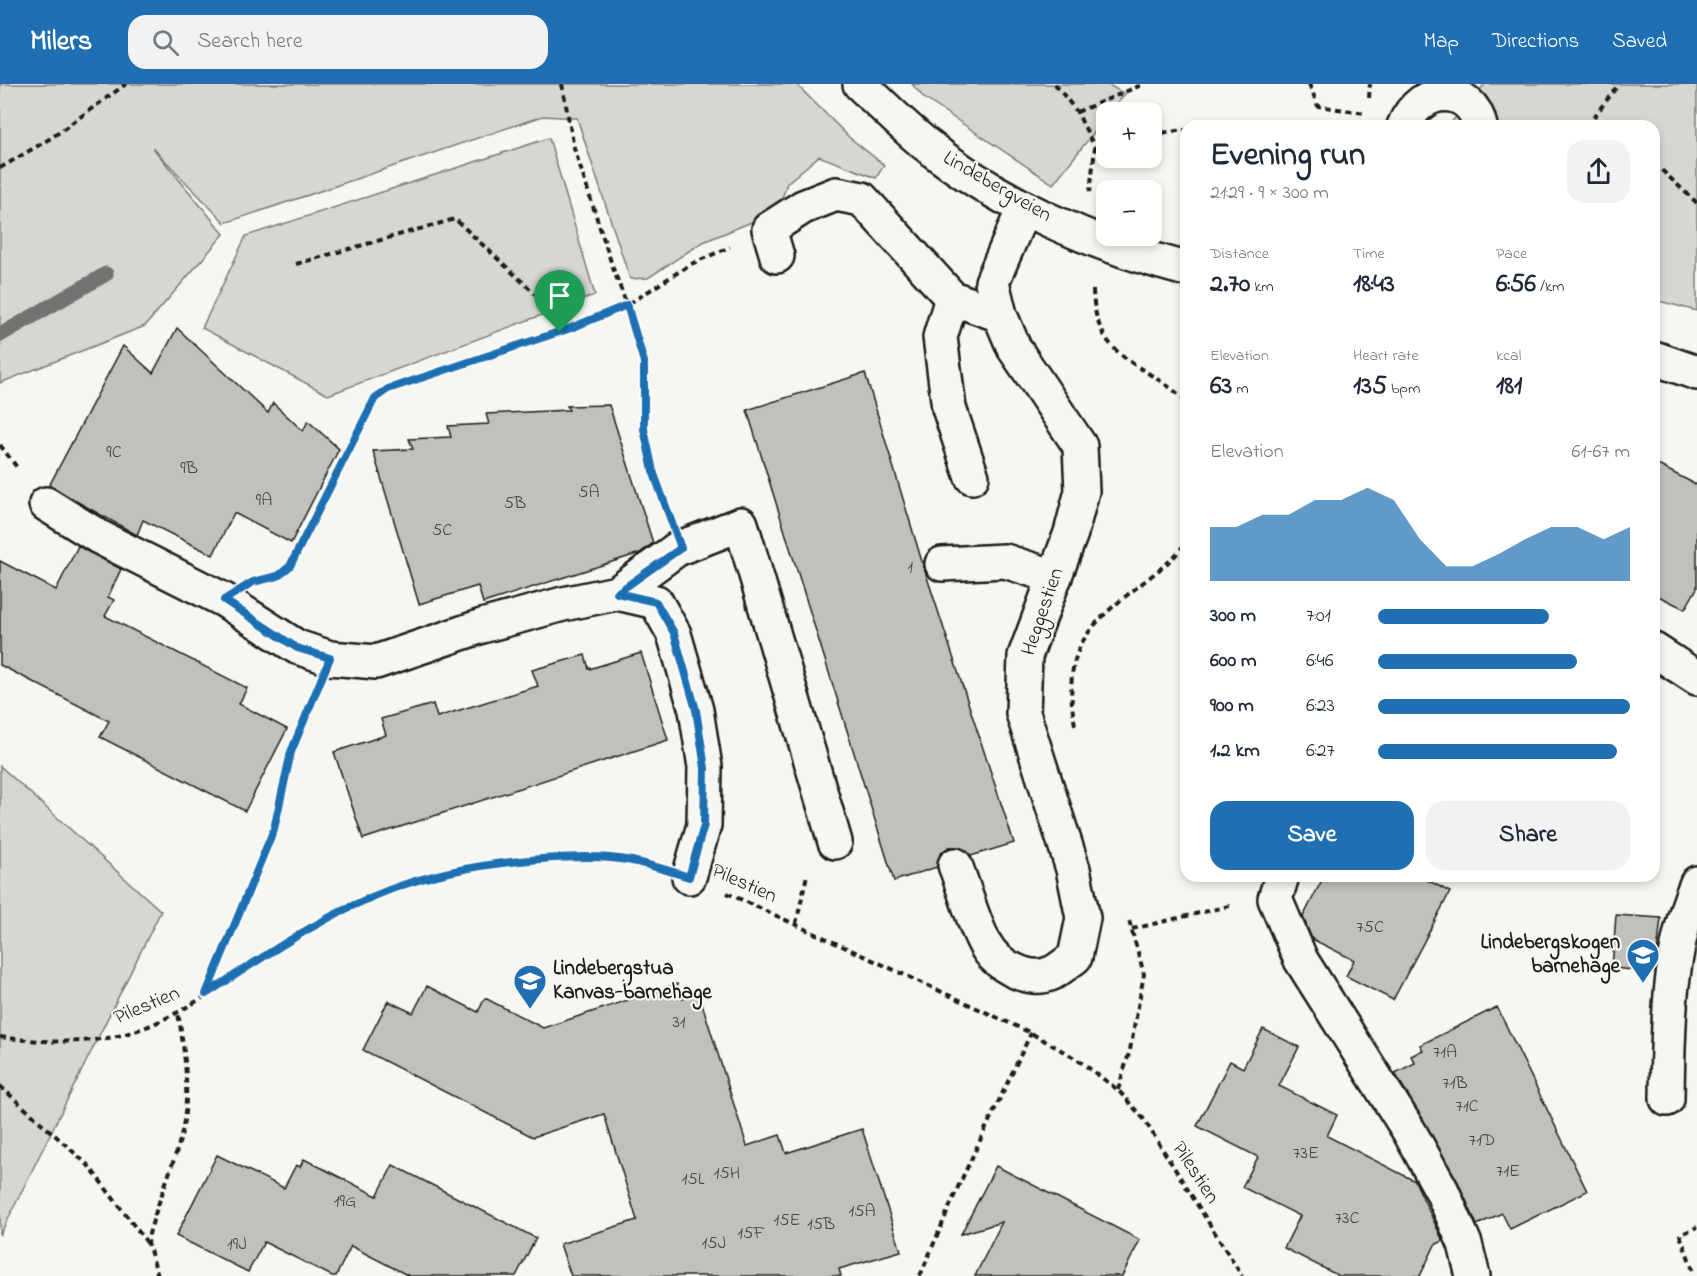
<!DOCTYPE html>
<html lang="en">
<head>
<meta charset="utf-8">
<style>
	:root { --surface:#fff; --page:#f2f2f3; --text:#1f2937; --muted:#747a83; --accent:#1f6fb2 }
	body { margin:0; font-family:"Indie Flower",sans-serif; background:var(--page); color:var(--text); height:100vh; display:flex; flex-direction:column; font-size:22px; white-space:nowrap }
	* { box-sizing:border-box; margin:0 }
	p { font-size:20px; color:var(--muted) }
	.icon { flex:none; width:33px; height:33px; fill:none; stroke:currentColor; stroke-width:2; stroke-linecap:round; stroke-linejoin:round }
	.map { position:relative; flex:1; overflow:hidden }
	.panel { position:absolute; left:1180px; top:36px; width:480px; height:762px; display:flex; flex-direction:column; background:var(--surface); border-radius:18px; box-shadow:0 3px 9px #0003 }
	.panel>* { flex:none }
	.buttons { position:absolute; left:1096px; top:18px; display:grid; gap:12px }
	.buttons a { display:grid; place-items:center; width:66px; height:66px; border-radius:12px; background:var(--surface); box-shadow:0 3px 9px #0003; font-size:30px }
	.pin { position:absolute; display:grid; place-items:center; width:51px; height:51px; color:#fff; margin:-62px -26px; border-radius:50% 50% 50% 0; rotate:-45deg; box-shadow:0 0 6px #0007 }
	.pin .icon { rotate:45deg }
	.round { display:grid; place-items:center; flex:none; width:63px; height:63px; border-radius:18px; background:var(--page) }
	.overview { display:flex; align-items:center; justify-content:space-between; height:102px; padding:0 30px }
	h1 { font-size:33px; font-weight:700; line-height:45px }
	.metrics { display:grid; grid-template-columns:repeat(3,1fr); gap:9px; height:102px; padding:6px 30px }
	.metrics div { display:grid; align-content:center }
	.metrics b { font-size:26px; font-weight:700 }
	.metrics small { font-size:16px; font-weight:400 }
	.metrics p { font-size:16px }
	.chart { height:168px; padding:12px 30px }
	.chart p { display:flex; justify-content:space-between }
	.chart svg { width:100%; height:108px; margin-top:6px; fill:var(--accent); opacity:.7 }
	.primary-button { display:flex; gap:12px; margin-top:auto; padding:12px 30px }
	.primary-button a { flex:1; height:69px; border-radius:18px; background:var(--accent); color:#fff; font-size:24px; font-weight:700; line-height:69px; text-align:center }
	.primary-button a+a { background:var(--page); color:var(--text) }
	ul { padding:0 30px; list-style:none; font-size:20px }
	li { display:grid; grid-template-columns:96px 72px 1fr; align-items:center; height:45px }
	li i { height:15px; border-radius:8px; background:var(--accent) }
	header { display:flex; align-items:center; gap:36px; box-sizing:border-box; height:84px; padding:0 30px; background:var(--accent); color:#fff }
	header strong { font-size:28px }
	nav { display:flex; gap:33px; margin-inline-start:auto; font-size:21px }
	.search { width:420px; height:54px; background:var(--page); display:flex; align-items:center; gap:15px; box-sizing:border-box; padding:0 21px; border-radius:18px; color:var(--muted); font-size:22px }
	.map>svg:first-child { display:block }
</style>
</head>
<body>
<header>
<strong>Milers</strong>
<div class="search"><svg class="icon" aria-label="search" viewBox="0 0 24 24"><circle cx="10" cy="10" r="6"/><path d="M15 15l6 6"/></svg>Search here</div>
<nav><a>Map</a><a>Directions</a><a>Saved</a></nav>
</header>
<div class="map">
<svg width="1697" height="1192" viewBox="0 0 1697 1192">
	<rect width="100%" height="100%" fill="#f6f6f2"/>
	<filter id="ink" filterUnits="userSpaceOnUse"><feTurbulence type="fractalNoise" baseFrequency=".0167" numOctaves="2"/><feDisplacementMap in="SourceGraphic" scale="12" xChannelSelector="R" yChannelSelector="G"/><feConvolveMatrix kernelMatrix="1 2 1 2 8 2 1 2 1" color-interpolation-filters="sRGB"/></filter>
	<g filter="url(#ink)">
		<g fill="#d6d6d2" stroke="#797977" stroke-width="1.5">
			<polygon points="0,0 796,0 850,54 884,81 876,94 819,72 787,99 778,127 701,159 648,194 630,195 577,34 543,32 225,139 153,64 224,150 145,242 0,299"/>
			<polygon points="912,0 1107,0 1125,10 1110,28 1107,28 1107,32 1053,100 924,14"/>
			<polygon points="1485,0 1697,0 1697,227 1655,216 1654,42 1448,42"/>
			<polygon points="549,54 595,211 328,311 202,244 246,152"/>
			<polygon points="0,682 161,827 0,1151"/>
		</g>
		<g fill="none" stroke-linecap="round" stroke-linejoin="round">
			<polyline stroke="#727271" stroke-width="15" points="0,251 106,190"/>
		</g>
		<g fill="#c0c0bd" stroke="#1c1c1c" stroke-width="1.5">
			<polygon points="177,244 268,329 273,319 303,347 308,337 339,365 291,459 234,429 213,471 143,436 137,451 49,402 123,262 153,289"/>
			<polygon points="865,289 923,481 1014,759 971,772 959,763 949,763 940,770 937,783 894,797 747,326"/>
			<polygon points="609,321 653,459 640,469 483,519 478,502 419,520 373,367 413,365 409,355 451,353 448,342 489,340 486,330 569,326 567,322"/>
			<polygon points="1654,379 1697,401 1697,504 1685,525 1654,510"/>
			<polygon points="78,462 121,485 108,513 114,516 105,532 247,604 239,620 287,645 245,727 100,653 109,637 0,581 0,477 56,506"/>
			<polygon points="641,569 668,656 363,755 334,668 386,651 381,635 433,620 437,633 538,602 532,586 585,571 589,585"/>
			<polygon points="1324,792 1420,792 1450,808 1393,916 1346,892 1354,876 1312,855 1303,833"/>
			<polygon points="1616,831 1661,834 1655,888 1612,884"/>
			<polygon points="677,900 682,915 699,910 747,1062 780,1051 786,1069 862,1045 901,1167 839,1185 841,1192 571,1192 560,1160 637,1136 604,1030 533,1053 363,966 388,917 413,929 427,902 478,928 485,914 543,944"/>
			<polygon points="1497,923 1587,1107 1510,1145 1502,1129 1477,1141 1458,1098 1395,989 1415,979 1411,972 1423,966 1420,961"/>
			<polygon points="1263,945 1299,963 1279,1002 1337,1031 1327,1052 1415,1097 1443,1157 1435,1161 1420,1192 1339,1192 1284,1164 1300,1132 1242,1103 1258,1073 1197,1042 1230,977 1243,984"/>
			<polygon points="217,1071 284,1104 296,1081 300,1083 304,1075 377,1112 393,1081 536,1154 516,1192 409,1192 351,1162 336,1192 332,1192 264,1158 248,1188 176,1152"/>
			<polygon points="996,1082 1140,1156 1122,1192 975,1192 1002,1138 961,1150"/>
		</g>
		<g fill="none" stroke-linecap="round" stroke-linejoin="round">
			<g stroke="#1c1c1c" stroke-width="38">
				<g id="minor">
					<path d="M860,0C881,20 902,41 924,59C999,120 1094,161 1186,185"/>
					<path d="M1404,42C1421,0 1471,0 1480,42"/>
					<polyline points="777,172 769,145 803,123 836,110 862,115 952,214 1000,231"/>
					<polyline points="952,214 940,253 949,324 972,393"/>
					<polyline points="1654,274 1697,289"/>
					<polyline points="46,420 99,453 224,516 297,563 330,574 376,578 482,542 563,520 617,509 656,518 674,550 696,626 705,683 704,741 689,793"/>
					<polyline points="942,480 1005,477 1055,493"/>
					<polyline points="617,509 677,465 741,440 835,758"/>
					<polyline points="1654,566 1697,594"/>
					<path d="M955,781C965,806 972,836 985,860C996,881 1029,900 1052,889C1060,885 1068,878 1075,873L1083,834L1073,785L1023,629L1025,572L1071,449L1082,407L1080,362L1014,264L1000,231L992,198L1024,124"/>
					<polyline points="1282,792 1275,815 1301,876 1409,1047 1442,1107 1465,1160 1473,1192"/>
					<path d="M1667,1015C1668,942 1668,867 1697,799"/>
				</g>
			</g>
			<g stroke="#1c1c1c" stroke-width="4" stroke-dasharray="6 4.5" stroke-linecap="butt">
				<polyline points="562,0 574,64 614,187 627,221 644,278 644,345 653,387 667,425"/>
				<polyline points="1055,0 1077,28 1095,64 1090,108"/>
				<polyline points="1309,0 1318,22 1365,29"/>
				<polyline points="1369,14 1370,0"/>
				<polyline points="1077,28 1144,0"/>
				<polyline points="1587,42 1619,0"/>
				<polyline points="1152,50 1186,46"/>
				<polyline points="1095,64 1107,61"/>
				<polyline points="1654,79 1697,119"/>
				<polyline points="0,84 51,54 126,0"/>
				<polyline points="296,180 455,135 542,216 560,248"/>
				<path d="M1093,206C1095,278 1144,277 1186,317"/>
				<polyline points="0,361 19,386"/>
				<polyline points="271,494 278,492 290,482 375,314 388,305 571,244 627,221 691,180 730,163"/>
				<path d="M1075,641C1060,559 1092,539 1150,493C1164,482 1176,473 1186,458"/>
				<polyline points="727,809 1031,949 1078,976 1118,1006 1143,1034 1242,1192"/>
				<polyline points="796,840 807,791"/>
				<polyline points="1132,845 1233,821"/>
				<polyline points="206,910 274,745 291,668 312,613"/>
				<path d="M0,953C37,958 76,960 113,953C179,939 232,891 288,857C320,838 354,818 389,805C461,780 576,761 649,782"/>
				<polyline points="0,1002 88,1081 148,1160"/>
				<polyline points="1118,1006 1130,966 1144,890 1128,833"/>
				<polyline points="1693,1186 1680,1151 1697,1143"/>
				<path d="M158,1192L148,1160L149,1150C157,1121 168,1095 177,1066C192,1020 186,975 178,929"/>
				<polyline points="920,1192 958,1103 1031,949"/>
			</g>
			<use href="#minor" stroke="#f6f6f2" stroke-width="33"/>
		</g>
	</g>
	<g fill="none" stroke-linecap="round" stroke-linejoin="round" filter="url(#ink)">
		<g stroke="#fff" stroke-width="12">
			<path id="route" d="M627,221L644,278V345L653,387L681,464L617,509L656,518L674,549L696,626L705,684L704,741L689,793C670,787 651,781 632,777C602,771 571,773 541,775C491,779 435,788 389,806C323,831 265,872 206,910L274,745L291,668L330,574L297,564L224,516L253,498L278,492L290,482L375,314L388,305L571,244Z"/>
		</g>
		<use href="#route" stroke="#1f6fb2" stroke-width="8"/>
	</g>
	<defs>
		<g id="school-pin" transform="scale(1.725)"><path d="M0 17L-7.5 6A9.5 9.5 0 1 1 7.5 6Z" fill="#1f6fb2" stroke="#f6f6f2"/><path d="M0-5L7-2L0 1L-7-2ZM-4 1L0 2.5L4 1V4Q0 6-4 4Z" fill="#fff"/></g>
	</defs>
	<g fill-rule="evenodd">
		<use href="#school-pin" x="1643" y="871"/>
		<use href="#school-pin" x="530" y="897"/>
	</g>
	<g text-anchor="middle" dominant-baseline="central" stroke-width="4.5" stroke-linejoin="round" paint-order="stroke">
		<g font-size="18" fill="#454544">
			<text x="114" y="369">9C</text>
			<text x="189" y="385">9B</text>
			<text x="589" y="409">5A</text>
			<text x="264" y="417">9A</text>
			<text x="515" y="420">5B</text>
			<text x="442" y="447">5C</text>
			<text x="910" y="484">1</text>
			<text x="1370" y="844">75C</text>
			<text x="679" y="939">31</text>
			<text x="1445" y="969">71A</text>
			<text x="1455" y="1000">71B</text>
			<text x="1467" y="1023">71C</text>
			<text x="1482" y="1057">71D</text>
			<text x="1306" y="1070">73E</text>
			<text x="1508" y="1088">71E</text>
			<text x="727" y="1090">15H</text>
			<text x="693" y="1096">15L</text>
			<text x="345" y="1118">19G</text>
			<text x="862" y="1128">15A</text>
			<text x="1347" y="1135">73C</text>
			<text x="787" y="1137">15E</text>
			<text x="821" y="1141">15B</text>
			<text x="751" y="1150">15F</text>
			<text x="714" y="1160">15J</text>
			<text x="237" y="1161">19J</text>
		</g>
		<g font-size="21" fill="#1c1c1c" stroke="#f6f6f2">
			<text transform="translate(997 103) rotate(30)">Lindebergveien</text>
			<text transform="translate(1043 528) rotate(-71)">Heggestien</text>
			<text transform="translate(744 800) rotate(24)">Pilestien</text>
			<text transform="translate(147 922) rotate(-23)">Pilestien</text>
			<text transform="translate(1195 1089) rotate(57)">Pilestien</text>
		</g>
		<g font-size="21" font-weight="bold" fill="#1c1c1c" stroke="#f6f6f2" text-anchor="end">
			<text x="1620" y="859">Lindebergskogen<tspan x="1620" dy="24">barnehage</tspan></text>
			<text x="553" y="885" text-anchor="start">Lindebergstua<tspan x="553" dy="24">Kanvas-barnehage</tspan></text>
		</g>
	</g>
</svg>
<div class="buttons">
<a>+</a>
<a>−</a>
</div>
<div class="pin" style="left:560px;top:248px;background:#1e9e55"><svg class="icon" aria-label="arrive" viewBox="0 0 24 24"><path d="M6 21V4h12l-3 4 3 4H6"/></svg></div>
<section class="panel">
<div class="overview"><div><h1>Evening run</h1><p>21:29 · 9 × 300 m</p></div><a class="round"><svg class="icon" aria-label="share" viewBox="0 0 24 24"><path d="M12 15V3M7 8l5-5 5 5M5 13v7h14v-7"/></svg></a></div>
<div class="metrics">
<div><p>Distance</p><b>2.70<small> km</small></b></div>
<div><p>Time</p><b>18:43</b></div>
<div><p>Pace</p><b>6:56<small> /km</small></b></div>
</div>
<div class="metrics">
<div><p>Elevation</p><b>63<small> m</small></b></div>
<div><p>Heart rate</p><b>135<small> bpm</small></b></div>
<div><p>kcal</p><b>181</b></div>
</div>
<div class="chart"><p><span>Elevation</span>61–67 m</p>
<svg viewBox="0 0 160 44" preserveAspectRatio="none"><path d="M0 44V22L10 22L20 17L30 17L40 11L50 11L60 6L70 11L80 27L90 38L100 38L110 33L120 27L130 22L140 22L150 27L160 22V44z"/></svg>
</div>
<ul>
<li><b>300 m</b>7:01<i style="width:68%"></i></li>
<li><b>600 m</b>6:46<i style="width:79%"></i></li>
<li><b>900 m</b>6:23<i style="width:100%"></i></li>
<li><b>1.2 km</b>6:27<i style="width:95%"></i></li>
</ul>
<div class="primary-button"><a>Save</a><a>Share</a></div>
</section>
</div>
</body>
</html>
